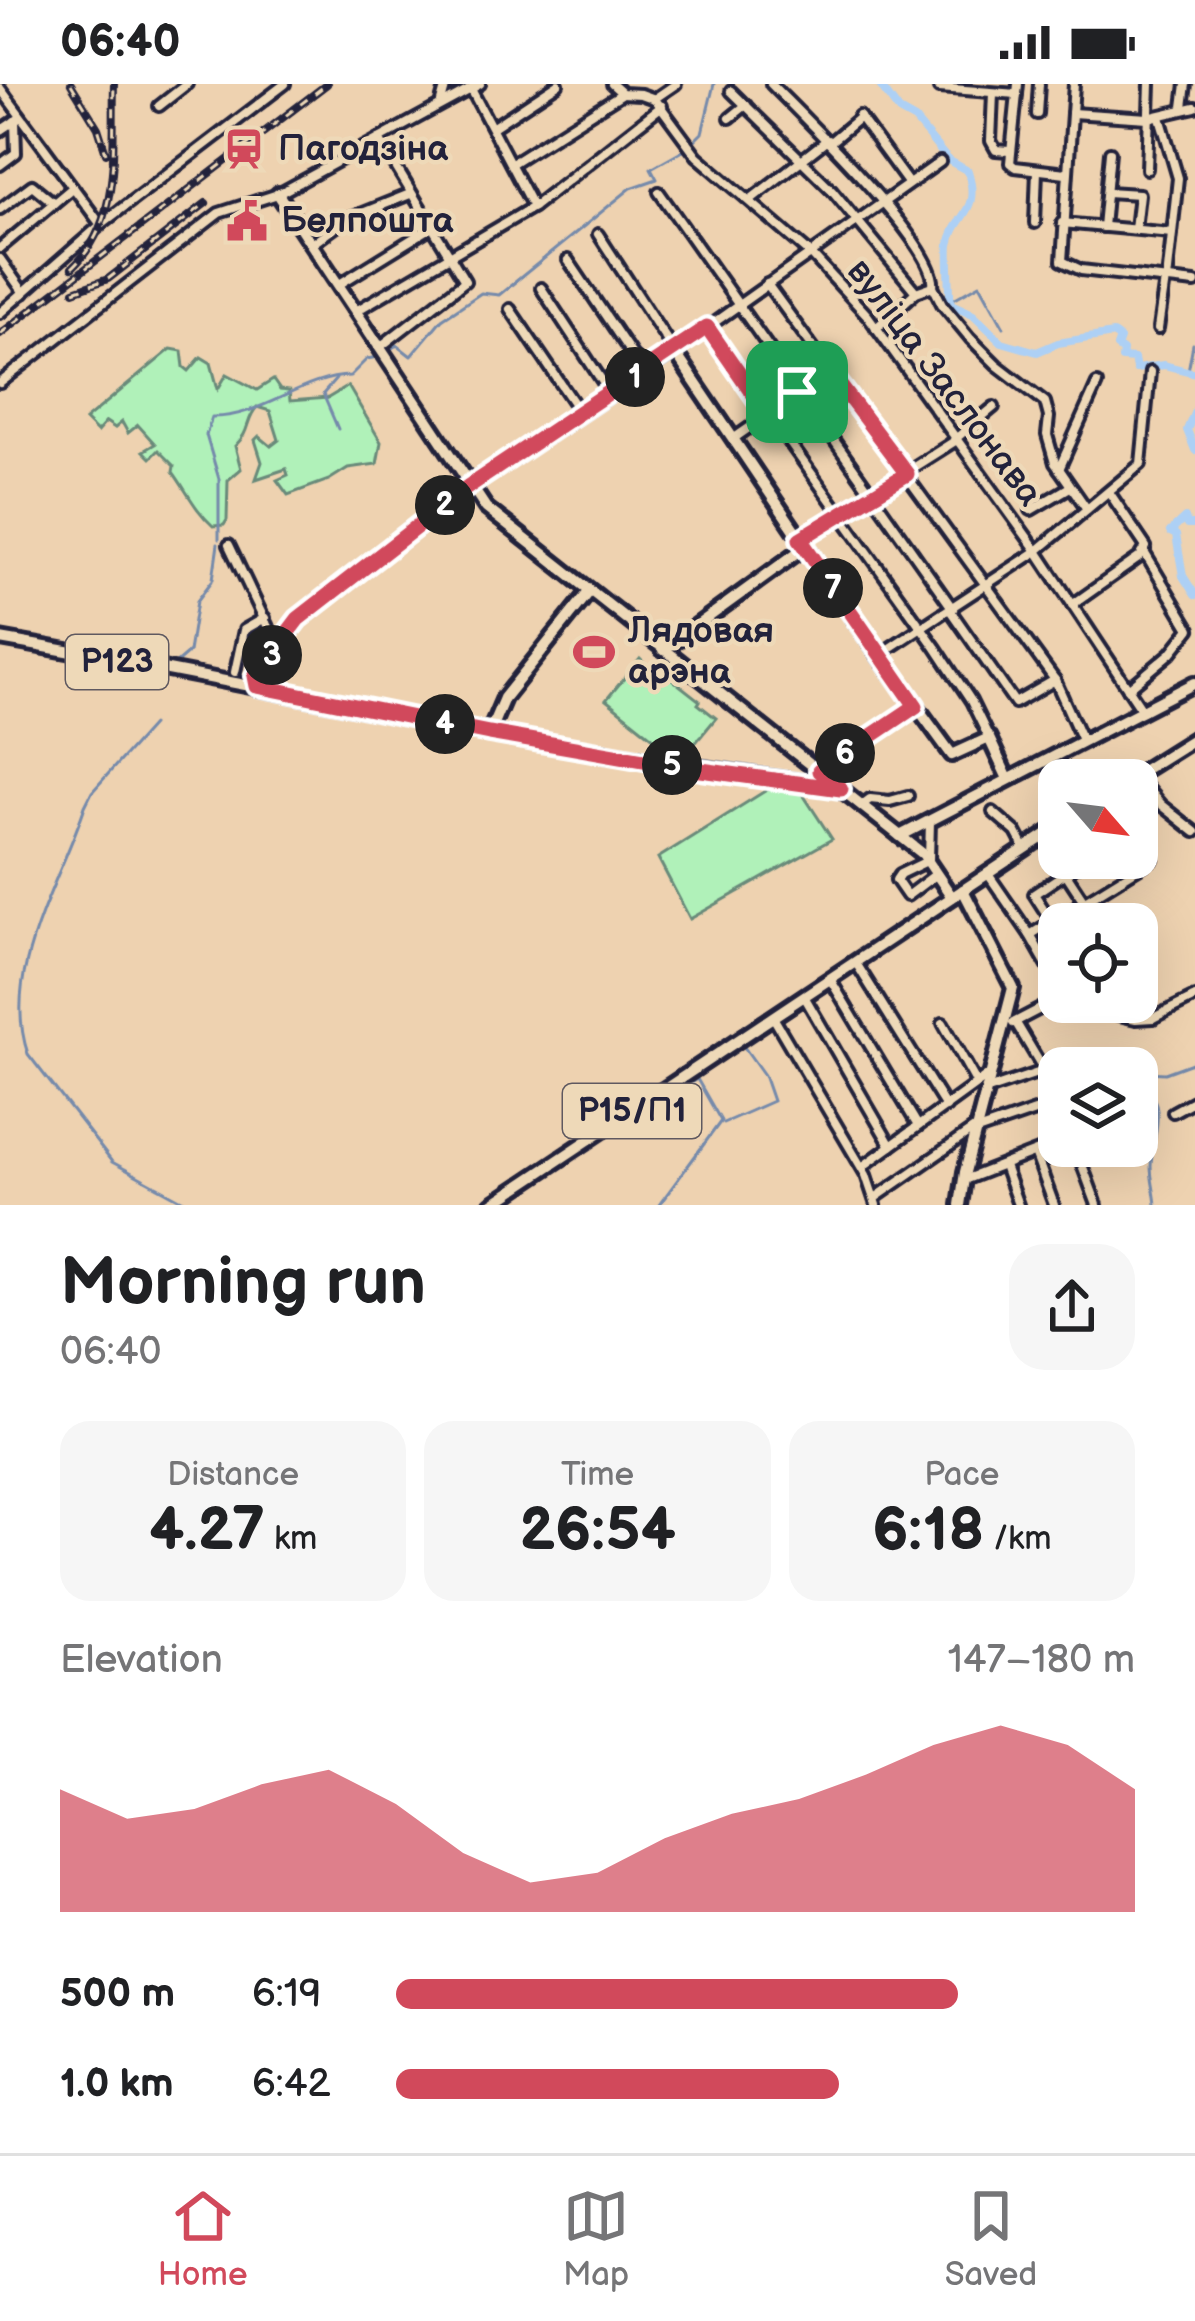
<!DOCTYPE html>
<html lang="en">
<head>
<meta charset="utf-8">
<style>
	:root { --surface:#fff; --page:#f6f6f6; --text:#202124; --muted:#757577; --line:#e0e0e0; --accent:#d1495b }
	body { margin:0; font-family:"Balsamiq Sans",sans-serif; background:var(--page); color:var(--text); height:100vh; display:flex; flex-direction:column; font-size:45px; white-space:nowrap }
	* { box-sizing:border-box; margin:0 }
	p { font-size:39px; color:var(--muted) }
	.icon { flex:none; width:66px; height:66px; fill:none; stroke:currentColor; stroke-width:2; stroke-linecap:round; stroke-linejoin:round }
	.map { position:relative; height:1121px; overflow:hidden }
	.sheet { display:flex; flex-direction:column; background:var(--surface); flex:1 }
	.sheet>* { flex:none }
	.needle { width:78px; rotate:118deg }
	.controls { position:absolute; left:1038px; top:675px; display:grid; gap:24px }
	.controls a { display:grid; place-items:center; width:120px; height:120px; border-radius:24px; background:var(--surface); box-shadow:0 12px 48px #0002; font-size:60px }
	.pin { position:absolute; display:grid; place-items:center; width:102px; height:102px; color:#fff; margin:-51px; border-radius:24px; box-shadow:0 6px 18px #0006 }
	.km { position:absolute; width:60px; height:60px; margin:-30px; border-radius:50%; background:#222; color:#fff; font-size:33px; line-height:60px; text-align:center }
	.round { display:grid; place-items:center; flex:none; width:126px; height:126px; border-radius:36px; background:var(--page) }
	.overview { display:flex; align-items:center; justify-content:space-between; height:204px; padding:0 60px }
	h1 { font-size:66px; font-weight:700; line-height:90px }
	.metrics { display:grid; grid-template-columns:repeat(3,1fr); gap:18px; height:204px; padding:12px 60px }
	.metrics div { display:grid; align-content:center; border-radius:30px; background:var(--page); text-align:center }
	.metrics b { font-size:60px; font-weight:700 }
	.metrics small { font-size:33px; font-weight:400 }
	.metrics p { font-size:33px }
	.chart { height:336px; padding:24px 60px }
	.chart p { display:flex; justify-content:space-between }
	.chart svg { width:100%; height:216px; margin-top:12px; fill:var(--accent); opacity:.7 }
	ul { padding:0 60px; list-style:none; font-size:39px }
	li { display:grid; grid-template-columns:192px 144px 1fr; align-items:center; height:90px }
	li i { height:30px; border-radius:15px; background:var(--accent) }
	.status { display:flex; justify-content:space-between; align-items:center; height:84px; padding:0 60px; background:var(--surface); direction:ltr }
	.status svg { height:33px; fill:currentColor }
	.menu { display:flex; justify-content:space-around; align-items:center; height:168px; border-top:3px solid var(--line); background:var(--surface); font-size:33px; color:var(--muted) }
	.menu a { display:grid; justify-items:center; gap:6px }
	.menu .selected { color:var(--accent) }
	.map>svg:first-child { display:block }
</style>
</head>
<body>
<div class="status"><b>06:40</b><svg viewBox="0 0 49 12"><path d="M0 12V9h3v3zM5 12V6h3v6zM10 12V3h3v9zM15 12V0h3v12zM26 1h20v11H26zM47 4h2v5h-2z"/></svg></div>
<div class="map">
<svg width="1195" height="1121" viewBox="0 0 1195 1121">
	<rect width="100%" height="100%" fill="#eed2b0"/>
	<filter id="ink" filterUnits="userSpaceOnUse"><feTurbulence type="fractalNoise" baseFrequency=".00833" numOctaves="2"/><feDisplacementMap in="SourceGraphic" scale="24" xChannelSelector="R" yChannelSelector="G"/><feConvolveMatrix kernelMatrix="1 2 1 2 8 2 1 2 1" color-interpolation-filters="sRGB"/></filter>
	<g filter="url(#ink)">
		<g fill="#b0f1b9" stroke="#698a7a" stroke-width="3">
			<path d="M171,265L182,267L184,283L189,287L201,273L211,279L218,305L227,290L257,306L273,296L280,306L289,307L290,317L328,314L348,302L381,358L377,380L348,384L329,396L288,411L277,396L288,391L286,385L256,395L262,378L255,356L259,352L271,362L279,356L270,327L257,323C245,336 251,347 235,362L241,385L228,396L227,436L224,441L213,442C195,426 187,407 173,388L174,382L158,366L150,374L143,367L155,360L138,341L128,349L122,338L115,344L106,338L97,348L85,336Z"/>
			<polygon points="640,575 651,586 666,595 668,592 700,617 698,620 716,634 692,663 655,655 606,616"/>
			<polygon points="773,702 800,706 832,755 690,835 658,774"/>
		</g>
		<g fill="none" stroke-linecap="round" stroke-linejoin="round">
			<g stroke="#758aab" stroke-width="3">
				<polyline points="692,59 702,49 714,0"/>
				<polyline points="950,217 980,200 1004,243"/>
				<polyline points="387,267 397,261 411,272 442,235 481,209 499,211 631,104 657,95 651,84 685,65"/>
				<polyline points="1188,287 1193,260"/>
				<polyline points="336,295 323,310 338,345"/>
				<path d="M219,455V395L206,351L212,333C261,334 302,293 350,292L367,275L378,273"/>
				<polyline points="213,495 218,460"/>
				<polyline points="174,581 189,568 197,517 212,497"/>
				<path d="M152,641L92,708L85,722C60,799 0,888 28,970L112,1078L191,1121"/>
				<polyline points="723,1039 773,1017 764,991 744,963"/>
				<polyline points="659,1121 721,1037 697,995 669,1012"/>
				<path d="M1156,1121C1155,1108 1151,1095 1151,1082C1152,1055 1169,1020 1143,1001L1146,988L1165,989L1195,978"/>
			</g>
			<g stroke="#add0f5" stroke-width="8">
				<path d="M879,0L899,27L915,36L948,76L968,87C981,130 955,129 949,161C948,167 950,215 951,220L973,230L1002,258L1037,268L1058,259L1113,250L1120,255L1117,263L1123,267L1122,274L1134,275L1136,285L1164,281L1195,289"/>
				<polyline points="1195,327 1187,346 1195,366"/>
				<polyline points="1195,441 1187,441 1185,434 1170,448 1176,451 1183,492 1195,511"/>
			</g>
			<g stroke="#22223b" stroke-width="16">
				<g id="minor">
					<polyline points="612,0 622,9 641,10 655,15 697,72 811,170 868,232 1037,467 1143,627"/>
					<path d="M771,0C802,32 939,163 933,202L942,220L970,254L997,281L1045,318L1049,333L1047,351L1055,379L1087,425"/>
					<polyline points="1018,0 1010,79 1015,83 1066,89"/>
					<polyline points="1074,0 1062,177 1081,186 1195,199"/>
					<polyline points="0,4 101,141"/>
					<polyline points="939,4 1017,10"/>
					<polyline points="471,5 533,123"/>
					<polyline points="731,7 832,106 916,208"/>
					<polyline points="993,9 991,57 996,66 1009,67"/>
					<polyline points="654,15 676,0"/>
					<polyline points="441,18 446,0"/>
					<polyline points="159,22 187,0"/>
					<polyline points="1183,23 1186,0"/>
					<polyline points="1072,29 1148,34 1195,23"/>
					<polyline points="1037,30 1039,0"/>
					<polyline points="859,32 908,99"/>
					<polyline points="1160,33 1178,94 1167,196"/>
					<polyline points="730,34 746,21"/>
					<polyline points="493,43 558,0"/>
					<polyline points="0,47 18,35"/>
					<polyline points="379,55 465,197 380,263"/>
					<polyline points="829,59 860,33"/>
					<polyline points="512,79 621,10"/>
					<polyline points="0,81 16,69 15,37"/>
					<polyline points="1147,85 1150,0"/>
					<polyline points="659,108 953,525"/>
					<polyline points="1107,108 1139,110 1135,145"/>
					<polyline points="750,116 827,56"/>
					<polyline points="0,125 32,101 54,119"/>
					<polyline points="1035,139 1037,86"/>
					<polyline points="1062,139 1172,149"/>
					<polyline points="1103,143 1110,68"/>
					<polyline points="598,150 674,267 940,78"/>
					<polyline points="312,160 345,136 410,110"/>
					<polyline points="0,164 72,104"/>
					<polyline points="0,175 24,209"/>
					<polyline points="568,176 643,287"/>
					<polyline points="767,200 1055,596 1082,656"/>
					<polyline points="338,201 430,144"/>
					<polyline points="541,204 610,309"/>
					<polyline points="510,225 580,328"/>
					<polyline points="356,227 533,123 662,22"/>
					<polyline points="0,229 104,138 285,0"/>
					<polyline points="707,243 936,564 971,617 989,654"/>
					<polyline points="876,244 916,208 933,202"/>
					<polyline points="1158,245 1165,196"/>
					<polyline points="0,299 219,129 278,110 480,0"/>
					<polyline points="733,355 829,288"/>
					<polyline points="954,356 994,323"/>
					<polyline points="1059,385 1097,300"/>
					<polyline points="1031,426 1070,403"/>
					<polyline points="800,455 955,357"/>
					<polyline points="229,461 277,562"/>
					<polyline points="1072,521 1140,473 1146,463 1109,408"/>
					<polyline points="950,526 1015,619 1055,596"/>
					<polyline points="879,571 1037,467 1141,380 1150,288"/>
					<polyline points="235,588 244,546 265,534"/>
					<polyline points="1128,605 1171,569 1190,545 1144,468"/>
					<polyline points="819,687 916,622"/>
					<polyline points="1136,691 1161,721 1195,748"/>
					<polyline points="862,721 870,715 890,717 908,712"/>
					<polyline points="993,728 1016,748 1025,765"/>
					<polyline points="930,737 929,776 900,790 896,796 907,812 936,790"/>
					<polyline points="1042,753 1099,840"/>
					<polyline points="988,790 1030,851 1059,902"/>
					<polyline points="1059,849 1034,810 1088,774"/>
					<polyline points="1030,851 1153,775"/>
					<polyline points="856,879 946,1023"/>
					<polyline points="830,895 918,1042"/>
					<polyline points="1137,905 1153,934"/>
					<polyline points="804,912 891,1062"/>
					<polyline points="1065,918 1136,935 1153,934 1195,913"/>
					<polyline points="773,933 866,1091 876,1121"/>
					<polyline points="943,939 976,998"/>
					<polyline points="1013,939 1059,915"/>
					<polyline points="1016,939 1044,986 1059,1023"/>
					<polyline points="987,1006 1079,975"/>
					<polyline points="1173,1028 1195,1016"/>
					<polyline points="977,1047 1058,1019"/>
					<polyline points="1075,1062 1097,1121"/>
					<polyline points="1035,1069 1054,1121"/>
					<polyline points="1004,1082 1018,1121"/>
					<polyline points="862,1083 990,990"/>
					<polyline points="964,1096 1059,1059"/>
					<polyline points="875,1114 977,1043"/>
				</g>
			</g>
			<g stroke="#22223b" stroke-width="20">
				<g id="major">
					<polyline points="278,110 486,424 923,770 952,813"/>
					<path d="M0,555C162,583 323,617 484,648C601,671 718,685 835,704"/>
					<polyline points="663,566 805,463"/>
					<polyline points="261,587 298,535 469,402 674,267 879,571 952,671 989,654 1008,695"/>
					<polyline points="260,603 255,592 266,587 272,597 265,604"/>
					<polyline points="489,649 504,614 589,508"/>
					<polyline points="1128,696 1195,654"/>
					<polyline points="900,752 1195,599"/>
					<polyline points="491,1121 1059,742"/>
					<polyline points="960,1121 965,1088 1013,904 963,806"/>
				</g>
			</g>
			<use href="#minor" stroke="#eed9b8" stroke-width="8"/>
			<use href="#major" stroke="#eed9b8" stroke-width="10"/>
			<g stroke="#22223b" stroke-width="8">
				<g id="rail">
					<polyline points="71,0 98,44 106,69"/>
					<path d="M72,184C122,137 112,63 114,0"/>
					<polyline points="74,207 108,195 206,119"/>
					<polyline points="0,250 327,0"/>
				</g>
			</g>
			<use href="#rail" stroke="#eed9b8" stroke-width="3" stroke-dasharray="9" stroke-linecap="butt"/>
		</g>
	</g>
	<g fill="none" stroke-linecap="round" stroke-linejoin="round" filter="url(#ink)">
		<g stroke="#fff" stroke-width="24">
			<polygon id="route" points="707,243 767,330 830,288 907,390 800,455 916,622 819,687 841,705 701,686 489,649 257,602 255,592 298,535 469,402"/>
		</g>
		<use href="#route" stroke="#d1495b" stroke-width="15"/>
	</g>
	<defs>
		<g id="station-bare" transform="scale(3.24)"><path d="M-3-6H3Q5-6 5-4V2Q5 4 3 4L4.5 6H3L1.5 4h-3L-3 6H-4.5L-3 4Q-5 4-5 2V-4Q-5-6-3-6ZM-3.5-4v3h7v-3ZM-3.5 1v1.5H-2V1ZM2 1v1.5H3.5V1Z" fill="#d1495b" stroke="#eed9b8" stroke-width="2.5" paint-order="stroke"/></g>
		<g id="civic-bare" transform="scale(3.24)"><path d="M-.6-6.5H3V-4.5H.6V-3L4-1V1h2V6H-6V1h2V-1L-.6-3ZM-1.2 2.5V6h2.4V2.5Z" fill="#d1495b" stroke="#eed9b8" stroke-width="2.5" paint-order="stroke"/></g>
		<g id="stadium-bare" transform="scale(3.24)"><path d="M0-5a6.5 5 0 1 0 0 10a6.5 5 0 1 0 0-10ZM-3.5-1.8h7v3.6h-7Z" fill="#d1495b" stroke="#eed9b8" stroke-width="2.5" paint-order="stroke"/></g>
	</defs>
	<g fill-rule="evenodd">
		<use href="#station-bare" x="244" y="65"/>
		<use href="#civic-bare" x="247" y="137"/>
		<use href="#stadium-bare" x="594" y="568"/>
	</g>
	<g text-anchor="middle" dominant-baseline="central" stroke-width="9" stroke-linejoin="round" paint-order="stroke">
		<g fill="#eed9b8" stroke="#5f5960" stroke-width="3">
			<rect x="66" y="551" width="102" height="54" rx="9"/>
			<rect x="563" y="1000" width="138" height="54" rx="9"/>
		</g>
		<g font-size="33" font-weight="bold" fill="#22223b">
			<text x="117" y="578">Р123</text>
			<text x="632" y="1027">Р15/П1</text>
		</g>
		<g font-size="36" font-weight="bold" fill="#22223b" stroke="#eed9b8" text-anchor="start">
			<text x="278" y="65">Пагодзіна</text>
			<text x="281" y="137">Белпошта</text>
			<text x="628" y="547">Лядовая<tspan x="628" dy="41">арэна</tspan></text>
		</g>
		<g font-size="36" fill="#22223b" stroke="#eed9b8">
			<text transform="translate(944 299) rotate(53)">вуліца Заслонава</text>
		</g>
	</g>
</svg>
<div class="controls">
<a><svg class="needle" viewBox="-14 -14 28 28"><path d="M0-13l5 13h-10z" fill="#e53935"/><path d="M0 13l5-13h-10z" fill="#757577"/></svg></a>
<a><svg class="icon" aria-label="locate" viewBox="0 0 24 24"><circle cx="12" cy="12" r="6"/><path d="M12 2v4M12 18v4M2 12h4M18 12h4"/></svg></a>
<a><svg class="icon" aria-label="layers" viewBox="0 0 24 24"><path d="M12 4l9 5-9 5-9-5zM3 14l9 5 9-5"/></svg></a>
</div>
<div class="pin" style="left:797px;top:308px;background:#1e9e55"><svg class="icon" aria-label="arrive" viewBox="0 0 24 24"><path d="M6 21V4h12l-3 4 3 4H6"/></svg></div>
<b class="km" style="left:635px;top:293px">1</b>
<b class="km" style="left:445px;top:421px">2</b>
<b class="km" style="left:272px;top:571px">3</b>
<b class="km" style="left:445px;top:640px">4</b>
<b class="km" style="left:672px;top:681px">5</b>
<b class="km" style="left:845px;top:669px">6</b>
<b class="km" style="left:833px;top:504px">7</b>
</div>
<section class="sheet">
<div class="overview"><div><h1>Morning run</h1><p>06:40</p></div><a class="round"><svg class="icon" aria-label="share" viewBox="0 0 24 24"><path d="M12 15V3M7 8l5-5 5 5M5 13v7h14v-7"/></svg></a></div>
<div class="metrics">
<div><p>Distance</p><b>4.27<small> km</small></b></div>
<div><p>Time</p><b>26:54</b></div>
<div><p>Pace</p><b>6:18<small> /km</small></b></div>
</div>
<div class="chart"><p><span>Elevation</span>147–180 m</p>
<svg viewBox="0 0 160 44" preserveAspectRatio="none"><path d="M0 44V19L10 25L20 23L30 18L40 15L50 22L60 32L70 38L80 36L90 29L100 24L110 21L120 16L130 10L140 6L150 10L160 19V44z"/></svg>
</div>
<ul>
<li><b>500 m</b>6:19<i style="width:76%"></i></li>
<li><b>1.0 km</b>6:42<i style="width:60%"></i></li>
</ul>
</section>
<nav class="menu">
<a class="selected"><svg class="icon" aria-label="home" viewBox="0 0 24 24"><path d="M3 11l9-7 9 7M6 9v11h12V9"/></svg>Home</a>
<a><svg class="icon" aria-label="map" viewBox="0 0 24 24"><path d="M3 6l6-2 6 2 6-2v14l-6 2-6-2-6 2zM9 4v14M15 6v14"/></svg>Map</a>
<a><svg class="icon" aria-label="saved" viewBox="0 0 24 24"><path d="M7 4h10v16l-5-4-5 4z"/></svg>Saved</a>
</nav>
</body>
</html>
